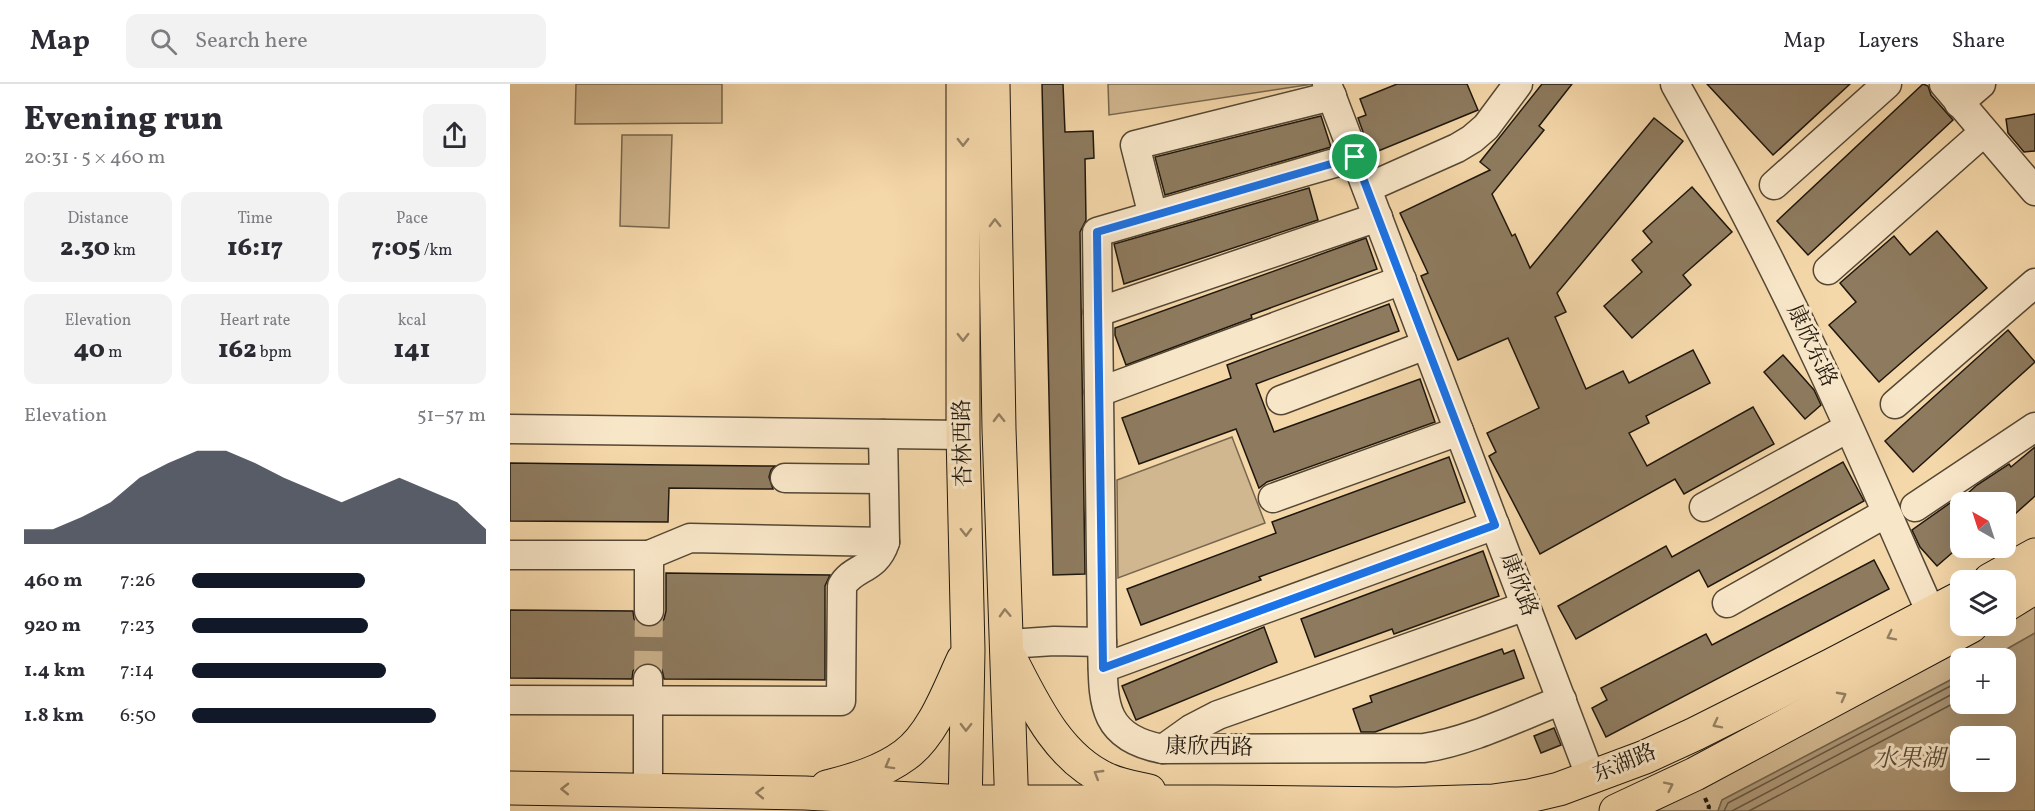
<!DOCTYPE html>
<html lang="en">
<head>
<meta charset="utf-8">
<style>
	:root { --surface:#fff; --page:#f2f2f3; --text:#2b2b33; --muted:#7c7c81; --line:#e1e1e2; --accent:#111827 }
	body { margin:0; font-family:Vollkorn,"Noto Serif SC",serif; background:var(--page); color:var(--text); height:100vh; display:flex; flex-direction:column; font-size:22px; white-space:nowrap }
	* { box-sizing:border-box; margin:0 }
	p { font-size:20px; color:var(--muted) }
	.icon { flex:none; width:33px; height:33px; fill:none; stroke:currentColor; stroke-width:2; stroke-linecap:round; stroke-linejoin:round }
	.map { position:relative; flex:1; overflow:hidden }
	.side { display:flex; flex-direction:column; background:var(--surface); width:510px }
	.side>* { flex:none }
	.needle { width:39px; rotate:321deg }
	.fabs { position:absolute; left:1440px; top:408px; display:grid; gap:12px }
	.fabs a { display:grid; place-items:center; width:66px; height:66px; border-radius:12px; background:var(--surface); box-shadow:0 6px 24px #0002; font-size:30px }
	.pin { position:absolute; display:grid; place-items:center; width:51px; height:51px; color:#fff; margin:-26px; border:3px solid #fff; border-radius:50%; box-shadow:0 2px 6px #0007 }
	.round { display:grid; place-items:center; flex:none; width:63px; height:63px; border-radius:12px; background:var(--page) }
	.overview { display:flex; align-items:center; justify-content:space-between; height:102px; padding:0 24px }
	h1 { font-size:33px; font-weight:800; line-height:45px }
	.metrics { display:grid; grid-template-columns:repeat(3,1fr); gap:9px; height:102px; padding:6px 24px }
	.metrics div { display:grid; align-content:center; border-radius:12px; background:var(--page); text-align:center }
	.metrics b { font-size:26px; font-weight:800 }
	.metrics small { font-size:16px; font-weight:400 }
	.metrics p { font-size:16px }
	.chart { height:168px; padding:12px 24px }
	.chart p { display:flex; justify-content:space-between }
	.chart svg { width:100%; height:108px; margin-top:6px; fill:var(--accent); opacity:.7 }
	ul { padding:0 24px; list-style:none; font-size:20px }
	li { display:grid; grid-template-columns:96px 72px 1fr; align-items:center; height:45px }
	li i { height:15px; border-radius:8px; background:var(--accent) }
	header { display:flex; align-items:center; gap:36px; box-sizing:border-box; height:84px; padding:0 30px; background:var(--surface); border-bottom:2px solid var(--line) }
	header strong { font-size:28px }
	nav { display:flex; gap:33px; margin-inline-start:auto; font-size:21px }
	.search { width:420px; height:54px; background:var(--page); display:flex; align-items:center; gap:15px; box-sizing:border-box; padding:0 21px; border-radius:12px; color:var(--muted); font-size:22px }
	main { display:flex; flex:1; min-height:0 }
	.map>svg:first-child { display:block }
</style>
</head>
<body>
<header>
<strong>Map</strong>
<div class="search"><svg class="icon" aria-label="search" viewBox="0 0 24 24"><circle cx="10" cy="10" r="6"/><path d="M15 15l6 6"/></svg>Search here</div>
<nav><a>Map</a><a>Layers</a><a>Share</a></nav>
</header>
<main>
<section class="side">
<div class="overview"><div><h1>Evening run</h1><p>20:31 · 5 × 460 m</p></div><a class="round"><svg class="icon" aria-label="share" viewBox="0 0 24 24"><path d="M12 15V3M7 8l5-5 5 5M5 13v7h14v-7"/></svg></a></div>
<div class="metrics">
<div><p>Distance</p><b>2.30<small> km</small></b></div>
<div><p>Time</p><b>16:17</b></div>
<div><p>Pace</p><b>7:05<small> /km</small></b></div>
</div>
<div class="metrics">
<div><p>Elevation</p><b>40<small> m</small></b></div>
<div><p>Heart rate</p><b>162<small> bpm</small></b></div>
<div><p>kcal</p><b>141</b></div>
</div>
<div class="chart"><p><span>Elevation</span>51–57 m</p>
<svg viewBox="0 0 160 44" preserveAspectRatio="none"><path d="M0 44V38L10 38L20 33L30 27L40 17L50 11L60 6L70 6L80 11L90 17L100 22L110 27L120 22L130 17L140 22L150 27L160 38V44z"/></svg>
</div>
<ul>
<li><b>460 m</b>7:26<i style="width:59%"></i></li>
<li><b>920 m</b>7:23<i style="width:60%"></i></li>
<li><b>1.4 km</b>7:14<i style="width:66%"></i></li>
<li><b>1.8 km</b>6:50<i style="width:83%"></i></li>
</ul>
</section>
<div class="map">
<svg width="1525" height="727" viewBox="0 0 1525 727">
	<rect width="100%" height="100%" fill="#f5d8aa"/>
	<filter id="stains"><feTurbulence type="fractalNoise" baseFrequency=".00333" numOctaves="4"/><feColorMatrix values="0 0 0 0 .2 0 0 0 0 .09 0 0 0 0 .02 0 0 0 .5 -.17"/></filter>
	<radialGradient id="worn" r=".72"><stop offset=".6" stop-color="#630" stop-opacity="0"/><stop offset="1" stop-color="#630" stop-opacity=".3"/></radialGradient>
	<g fill="#d1b78f" stroke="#78674e" stroke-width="1.5">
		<polygon points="66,0 212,0 212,39 65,40"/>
		<polygon points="598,0 803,0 599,31"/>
		<polygon points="112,51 162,51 159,144 110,142"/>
		<polygon points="722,353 755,439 608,494 607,396"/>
		<polygon points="1525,515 1525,549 1481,574 1450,574 1450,591 1212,716 1208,727 1145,727 1203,698 1484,542 1496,542 1496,534"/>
	</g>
	<path fill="#ac9675" stroke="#74634b" stroke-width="1.5" fill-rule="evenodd" d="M1525,549V727H1208L1212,716L1450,591V620H1496V574H1481ZM1450,652H1496V698H1450Z"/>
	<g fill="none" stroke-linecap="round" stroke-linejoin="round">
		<g stroke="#665641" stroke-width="1.5">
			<polyline points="1214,727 1218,719 1450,597"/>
			<polyline points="1222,727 1450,606"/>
			<polyline points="1239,727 1450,616"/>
		</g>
	</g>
	<g fill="#8e7b5f" stroke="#1f170d" stroke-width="1.5">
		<polygon points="532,0 553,0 555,48 583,47 584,74 575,75 576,136 570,148 575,490 543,491"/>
		<polygon points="887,0 957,0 968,26 861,70 848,34 856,31 850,15"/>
		<polygon points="1032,0 1062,0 1029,42 1034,46 982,110 1002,152 1005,150 1020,184 1144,34 1173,57 1047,209 1056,228 1045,233 1076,305 1113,287 1119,299 1183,266 1200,299 1136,332 1139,339 1119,349 1137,382 1243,323 1264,360 1174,410 1165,395 1030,470 979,372 986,368 977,349 1029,324 998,254 948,276 911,192 918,189 890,129 980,86 970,78"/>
		<polygon points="1197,0 1340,0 1263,71"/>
		<polygon points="1413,0 1418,2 1421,11 1443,36 1298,171 1267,137"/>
		<polygon points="1525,30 1525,67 1514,68 1498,49 1496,35"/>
		<polygon points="811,32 821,63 655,111 645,73"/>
		<polygon points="1182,103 1222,148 1173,191 1181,201 1122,254 1094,222 1132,188 1122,176 1142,158 1133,147"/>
		<polygon points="799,104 808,136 614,200 604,160"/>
		<polygon points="1427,147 1477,204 1369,298 1319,241 1346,218 1330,199 1384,152 1400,171"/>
		<polygon points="856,154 867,185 741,231 742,234 616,281 605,251 605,244"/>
		<polygon points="879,220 889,247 746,300 764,348 910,295 925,338 757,398 749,404 726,345 629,380 612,334 721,294 717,281"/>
		<polygon points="1498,246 1525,278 1403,388 1375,357"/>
		<polygon points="1273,271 1304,306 1311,321 1295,335 1254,288"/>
		<polygon points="1525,363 1525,412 1496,438 1496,418 1450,418 1450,462 1427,482 1410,463 1402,446 1450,412 1450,416 1467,401 1499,380 1501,383"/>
		<polygon points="939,373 955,418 749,493 751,496 631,541 617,505 766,449 762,438"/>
		<polygon points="1333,378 1354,417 1198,503 1189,486 1066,555 1048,522 1156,462 1162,473"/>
		<polygon points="0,379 159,381 265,382 261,386 259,393 263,405 159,404 158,438 0,437"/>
		<polygon points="973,467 989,512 884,550 882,545 805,573 791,535"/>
		<polygon points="1364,476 1379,505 1096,653 1082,624 1097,616 1091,604 1196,550 1202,561"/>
		<polygon points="156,489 320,491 315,502 315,596 154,595 152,586 146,580 139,579 129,581 123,587 122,595 0,594 0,526 123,527 124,535 130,541 140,543 148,541 154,535 156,527"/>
		<polygon points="754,543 767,578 626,636 612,602"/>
		<polygon points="992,565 994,570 1004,566 1014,594 865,648 851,648 843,625 862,618 860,612"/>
		<polygon points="1044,644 1051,661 1031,669 1024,652"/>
	</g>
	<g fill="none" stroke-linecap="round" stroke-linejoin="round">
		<polyline stroke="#cab18b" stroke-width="28" stroke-dasharray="28 14" stroke-linecap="butt" points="138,595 139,527"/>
		<g stroke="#544734" stroke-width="31">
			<g id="minor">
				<polyline points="817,0 1081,694"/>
				<path d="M1165,0C1215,88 1262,178 1305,270C1346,356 1383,444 1422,531"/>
				<polyline points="1434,0 1525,107"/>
				<polyline points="1449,19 1471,0"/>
				<path d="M845,73L587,148L592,558C594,613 587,653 653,665L914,664C960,657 1008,633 1052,616"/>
				<polyline points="1264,101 1377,0"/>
				<polyline points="857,104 947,64 962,55 976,43 1008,0"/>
				<polyline points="643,132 625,61 822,12"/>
				<polyline points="1318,186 1474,48"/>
				<polyline points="588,228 868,133"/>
				<polyline points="589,308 892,196"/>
				<polyline points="771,316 916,261"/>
				<polyline points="1385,320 1525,199"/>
				<polyline points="0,345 453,351"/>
				<polyline points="275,394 372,395"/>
				<polyline points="763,414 949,347"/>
				<polyline points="1194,423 1338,344"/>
				<polyline points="1405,423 1525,343"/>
				<polyline points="0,471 139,471 139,527"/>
				<polyline points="139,471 180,454 375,458 373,350"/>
				<polyline points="1217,519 1376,429"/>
				<polyline points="497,560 544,557 592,558"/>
				<polyline points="593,584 985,441"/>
				<path d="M0,616L331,617L332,502C343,482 366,487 375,458"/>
				<polyline points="653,665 681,645 708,631 1016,522"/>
				<polyline points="138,706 138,595"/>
			</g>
		</g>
		<g stroke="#1f170d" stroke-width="35">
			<g id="major">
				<polyline points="453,0 453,351 458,566 455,727"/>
				<polyline points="483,0 489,345 502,727"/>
				<polyline points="1480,496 1525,471"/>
				<polyline points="1496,521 1525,503"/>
				<path d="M501,576C524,621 549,675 598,696C611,702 626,704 639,707"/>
				<path d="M317,703C344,696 372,688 395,671C423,651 439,606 453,576"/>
				<polyline points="0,704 295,709 455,718 706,718 887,720 983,717 1019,712 1049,705 1135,673 1185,650 1322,581 1450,514"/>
				<polyline points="1106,727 1185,690 1461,542"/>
			</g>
		</g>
		<polyline stroke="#1f170d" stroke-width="4" stroke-dasharray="4.5 3" stroke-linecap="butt" points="1195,714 1199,723 1198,727"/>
		<use href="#minor" stroke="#f8e6c8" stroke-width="28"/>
		<use href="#major" stroke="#f5d8aa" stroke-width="33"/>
	</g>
	<defs><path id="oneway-chevron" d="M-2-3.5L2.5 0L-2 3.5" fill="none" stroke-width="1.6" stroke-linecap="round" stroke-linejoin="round" transform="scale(1.5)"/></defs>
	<g stroke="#958163">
		<use href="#oneway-chevron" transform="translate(453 58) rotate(90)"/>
		<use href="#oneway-chevron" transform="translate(485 139) rotate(-91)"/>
		<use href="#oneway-chevron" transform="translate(453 253) rotate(90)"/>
		<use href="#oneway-chevron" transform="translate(489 334) rotate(-91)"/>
		<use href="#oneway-chevron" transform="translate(456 448) rotate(89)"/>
		<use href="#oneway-chevron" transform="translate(495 529) rotate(-92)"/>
		<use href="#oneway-chevron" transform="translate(1381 552) rotate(153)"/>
		<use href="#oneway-chevron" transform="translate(1332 612) rotate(-28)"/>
		<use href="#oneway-chevron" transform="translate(1207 640) rotate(153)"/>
		<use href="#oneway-chevron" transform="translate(456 643) rotate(91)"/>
		<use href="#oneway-chevron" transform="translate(379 681) rotate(151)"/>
		<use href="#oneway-chevron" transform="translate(588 690) rotate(-149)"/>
		<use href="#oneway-chevron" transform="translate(1159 702) rotate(-26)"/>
		<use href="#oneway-chevron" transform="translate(55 705) rotate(-179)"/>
		<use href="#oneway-chevron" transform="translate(250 709) rotate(-179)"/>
	</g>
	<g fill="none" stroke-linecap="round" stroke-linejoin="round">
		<g stroke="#fff" stroke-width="12">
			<polygon id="route" points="845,73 985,441 593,584 587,148"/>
		</g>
		<use href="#route" stroke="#1a73e8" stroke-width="8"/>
	</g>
	<g text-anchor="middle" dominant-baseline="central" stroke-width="6" stroke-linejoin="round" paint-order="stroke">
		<g font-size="22" fill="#1f170d" stroke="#f8e6c8">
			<text transform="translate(1301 262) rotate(65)">康欣东路</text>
			<text transform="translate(454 359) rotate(-91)">杏林西路</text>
			<text transform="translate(1008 501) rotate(69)">康欣路</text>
			<text transform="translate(699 664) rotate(1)">康欣西路</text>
			<text transform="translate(1115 680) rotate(-22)">东湖路</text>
		</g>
		<g font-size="24" font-style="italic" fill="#574a37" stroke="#f8e6c8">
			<text x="1399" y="676">水果湖</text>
		</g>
	</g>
	<rect width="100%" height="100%" filter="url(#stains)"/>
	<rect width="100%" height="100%" fill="url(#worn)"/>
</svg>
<div class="fabs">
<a><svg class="needle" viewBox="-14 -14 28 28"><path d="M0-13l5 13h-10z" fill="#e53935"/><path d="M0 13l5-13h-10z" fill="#7c7c81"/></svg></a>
<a><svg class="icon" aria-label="layers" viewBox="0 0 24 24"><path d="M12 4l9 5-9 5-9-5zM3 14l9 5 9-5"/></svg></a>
<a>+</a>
<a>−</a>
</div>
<div class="pin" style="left:845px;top:73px;background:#1e9e55"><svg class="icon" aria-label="arrive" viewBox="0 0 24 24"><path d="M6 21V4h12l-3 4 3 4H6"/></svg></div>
</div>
</main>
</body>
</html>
